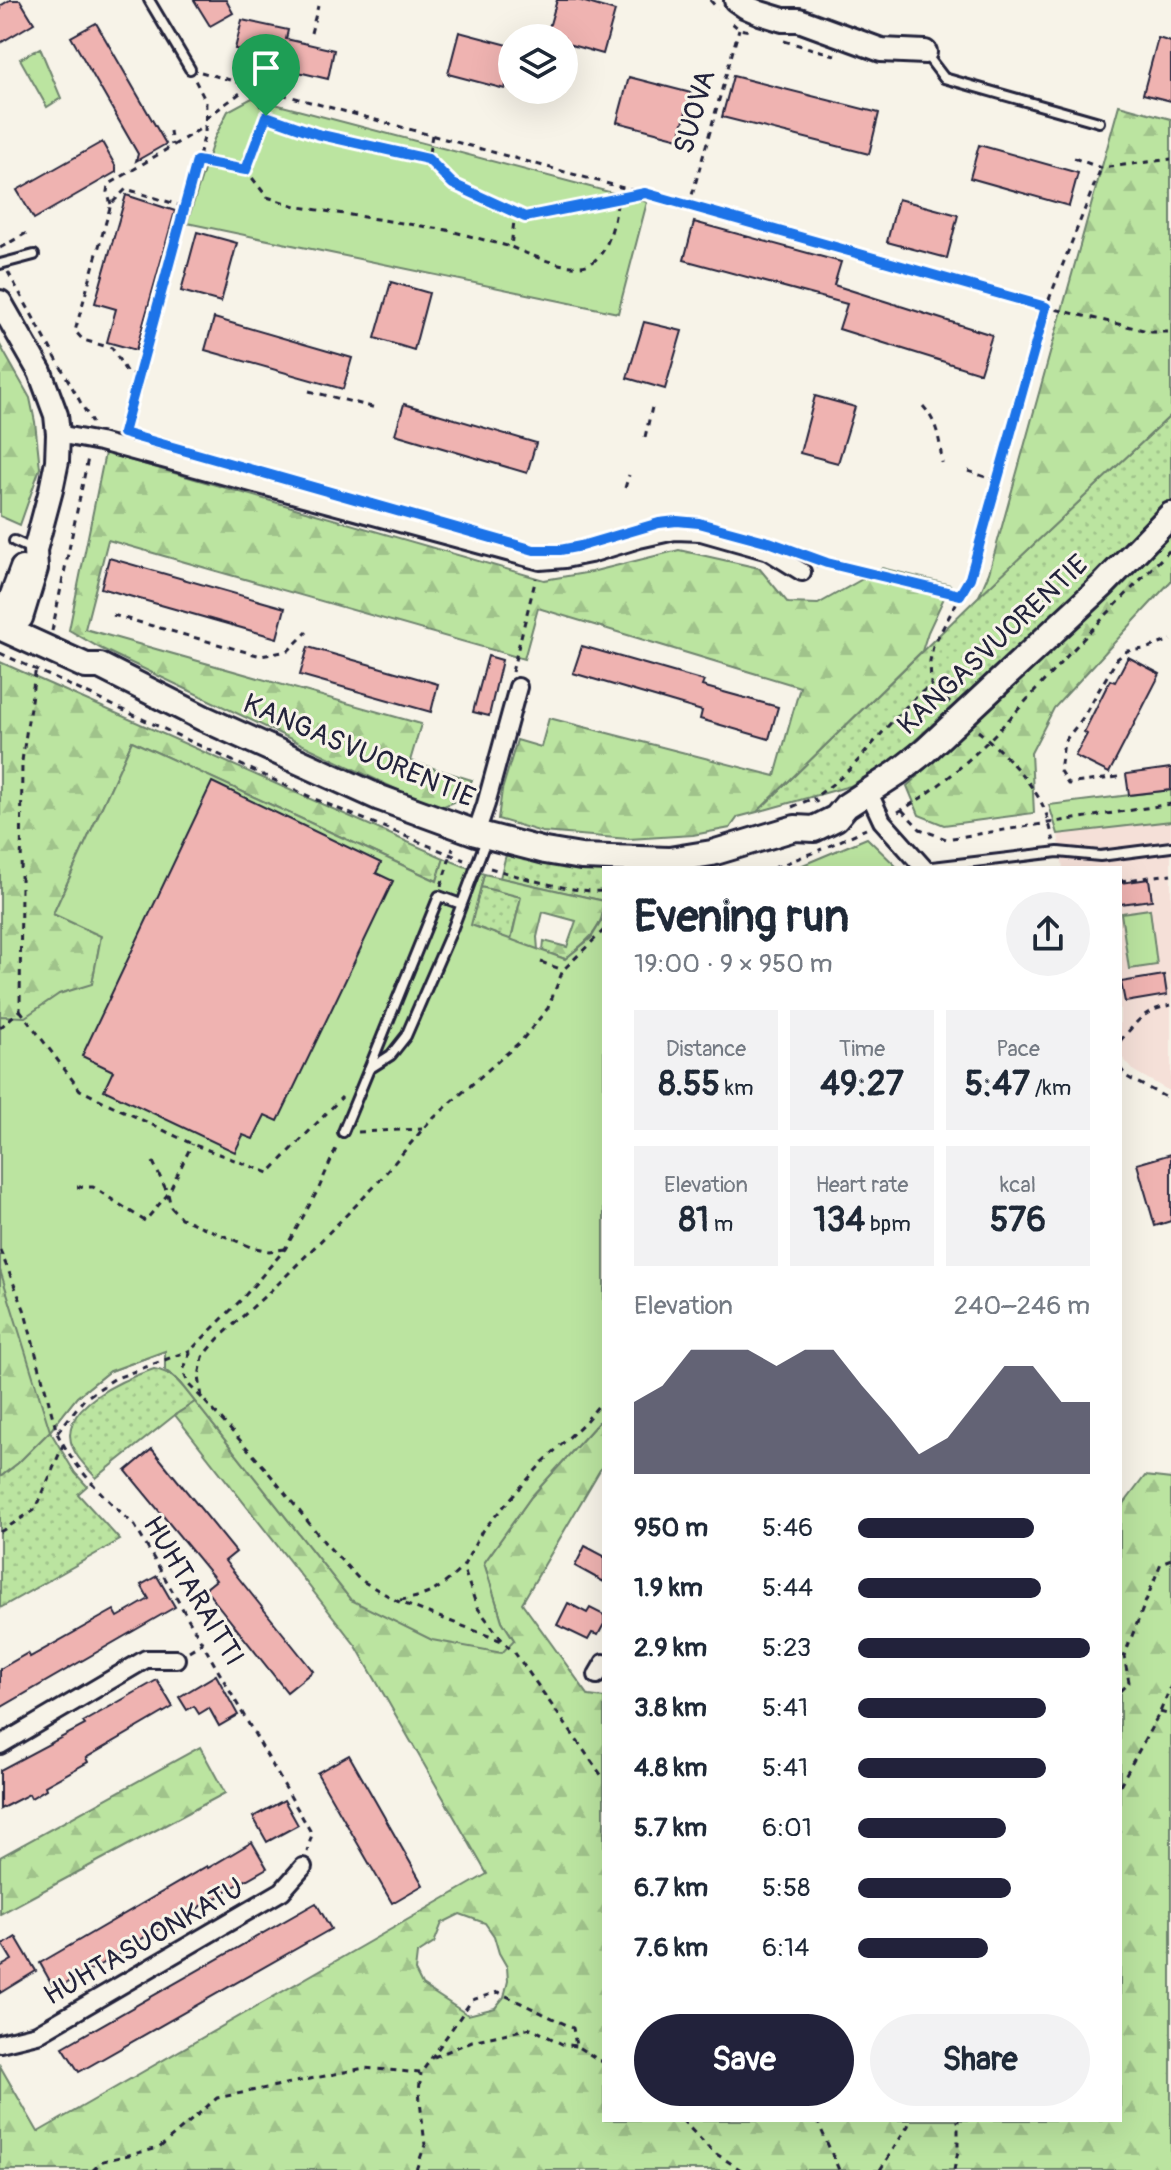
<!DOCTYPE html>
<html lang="en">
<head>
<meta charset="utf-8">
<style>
	:root { --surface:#fff; --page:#f2f2f3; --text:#1f2937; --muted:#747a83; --accent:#22223b }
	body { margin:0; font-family:Pangolin,sans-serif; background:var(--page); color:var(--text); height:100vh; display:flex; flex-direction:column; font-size:30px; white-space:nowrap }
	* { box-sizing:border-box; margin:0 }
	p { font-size:26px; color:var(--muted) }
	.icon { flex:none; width:44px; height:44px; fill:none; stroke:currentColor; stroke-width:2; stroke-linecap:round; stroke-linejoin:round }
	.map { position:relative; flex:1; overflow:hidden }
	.details { position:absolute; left:602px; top:866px; width:520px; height:1256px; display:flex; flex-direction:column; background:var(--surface); border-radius:0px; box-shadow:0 8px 32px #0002 }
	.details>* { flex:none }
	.fabs { position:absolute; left:498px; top:24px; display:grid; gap:16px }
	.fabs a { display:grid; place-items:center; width:80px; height:80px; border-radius:50%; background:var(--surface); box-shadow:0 8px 32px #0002; font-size:40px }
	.pin { position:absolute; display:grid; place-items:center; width:68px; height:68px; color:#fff; margin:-82px -34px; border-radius:50% 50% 50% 0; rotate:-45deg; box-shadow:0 0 8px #0007 }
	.pin .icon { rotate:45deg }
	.round { display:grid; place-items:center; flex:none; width:84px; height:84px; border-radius:42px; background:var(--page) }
	.head { display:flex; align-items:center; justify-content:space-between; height:136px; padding:0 32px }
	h1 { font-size:44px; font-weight:800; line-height:60px }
	.figures { display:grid; grid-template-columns:repeat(3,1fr); gap:12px; height:136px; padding:8px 32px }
	.figures div { display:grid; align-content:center; border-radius:0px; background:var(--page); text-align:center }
	.figures b { font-size:34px; font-weight:800 }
	.figures small { font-size:22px; font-weight:400 }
	.figures p { font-size:22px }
	.chart { height:224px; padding:16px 32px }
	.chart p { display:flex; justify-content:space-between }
	.chart svg { width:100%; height:144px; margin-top:8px; fill:var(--accent); opacity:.7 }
	.action { display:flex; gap:16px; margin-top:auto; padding:16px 32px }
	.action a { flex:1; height:92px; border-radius:48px; background:var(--accent); color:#fff; font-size:32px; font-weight:800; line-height:92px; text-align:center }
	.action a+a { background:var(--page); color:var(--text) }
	ul { padding:0 32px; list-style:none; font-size:26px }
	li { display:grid; grid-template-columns:128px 96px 1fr; align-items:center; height:60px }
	li i { height:20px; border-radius:10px; background:var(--accent) }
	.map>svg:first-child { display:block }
</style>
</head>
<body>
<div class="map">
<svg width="1171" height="2170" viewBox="0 0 1171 2170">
	<defs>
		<pattern id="grass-dots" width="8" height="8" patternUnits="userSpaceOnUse" patternTransform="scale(2)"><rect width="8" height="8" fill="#bbe4a0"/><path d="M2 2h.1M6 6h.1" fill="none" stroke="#a0c38b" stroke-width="1.8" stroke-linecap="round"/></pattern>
		<pattern id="forest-firs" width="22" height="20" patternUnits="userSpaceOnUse" patternTransform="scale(2)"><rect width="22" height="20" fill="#bbe4a0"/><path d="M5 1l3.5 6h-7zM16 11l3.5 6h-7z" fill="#a0c38b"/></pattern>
	</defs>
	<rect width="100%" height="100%" fill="#f7f3e8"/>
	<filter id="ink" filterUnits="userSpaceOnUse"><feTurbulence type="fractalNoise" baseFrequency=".0125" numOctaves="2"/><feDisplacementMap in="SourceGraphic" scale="16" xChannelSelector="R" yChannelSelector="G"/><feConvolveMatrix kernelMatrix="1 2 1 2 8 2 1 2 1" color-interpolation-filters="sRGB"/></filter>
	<g filter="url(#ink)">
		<polygon fill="#f5e0d8" points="1171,821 1171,1092 1134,1071 1120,1055 1120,868 1063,868 1058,834"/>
		<g fill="url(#grass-dots)" stroke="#6e836e" stroke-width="2">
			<polygon points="1171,415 1171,501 1077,592 896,758 850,786 757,812 979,596"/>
			<polygon points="507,851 604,870 604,901 500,878"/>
			<polygon points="481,887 521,897 511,940 470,925"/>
			<path d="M154,1369C174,1372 183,1387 195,1402L175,1415L96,1478C89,1469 77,1459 73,1448C55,1407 126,1378 154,1369Z"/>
			<polygon points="50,1431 75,1473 87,1486 78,1494 120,1540 0,1608 0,1477 18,1463"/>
		</g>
		<g fill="url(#forest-firs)" stroke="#6e836e" stroke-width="2" fill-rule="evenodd">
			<polygon points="1119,105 1171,119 1171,415 979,596 989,573"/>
			<polygon points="0,345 30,398 35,422 40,468 20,525 0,516"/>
			<polygon points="105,453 544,580 591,572 679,550 759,568 788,603 818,604 882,568 950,585 928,632 922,651 757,812 738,817 730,828 693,835 629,839 542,832 498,819 502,790 517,740 541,747 549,718 775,776 800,687 538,608 524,659 108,540 85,629 421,724 410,761 472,780 460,799 442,807 404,793 100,648 69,630"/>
			<polygon points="1171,535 1171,581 1054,708 1031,753 1034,813 944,825 919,815 907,786"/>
			<polygon points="0,662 444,858 437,881 132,741 53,914 101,936 92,985 59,994 165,1351 108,1372 77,1397 50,1431 18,1463 0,1477"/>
			<path d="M484,874L604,901C604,930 586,942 565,959L543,951L544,941L567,947L576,921L543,912L537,937L538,950L511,940L521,897L481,887Z"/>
			<path d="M195,1402L351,1600L514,1640L502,1621L484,1563L531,1497L604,1416V1463L522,1603L589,1696L604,1698V2120H1120V1509L1145,1476L1171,1479V2170H0V2066L38,2132L487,1874L356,1646L175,1415ZM460,1914L485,1923L494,1936L499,1953L507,1967L508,1981L504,1997L495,2008L468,2015L422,1985L415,1971L417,1954L434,1943L442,1923Z"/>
			<polygon points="200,1747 225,1793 0,1914 0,1857"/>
		</g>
		<g fill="#bbe4a0" stroke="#6e836e" stroke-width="2">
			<polygon points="40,48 61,98 47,107 20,59"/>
			<polygon points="252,98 647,202 618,313 187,223 214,139 228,111"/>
			<polygon points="132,741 437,881 444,858 484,874 471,925 565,959 591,938 602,920 604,920 604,1416 531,1497 484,1563 502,1621 514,1640 502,1653 432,1640 351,1600 177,1379 165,1370 165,1351 108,1372 77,1397 50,1431 0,1270 0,1016 25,1017 59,994 92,984 101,936 53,914"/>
			<polygon points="1171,790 1171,821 1058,834 1049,805"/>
			<polygon points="867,838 898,868 798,868 798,867"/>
			<polygon points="1150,909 1157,965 1129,969 1121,913"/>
		</g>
		<g fill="#efb3b1" stroke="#22223b" stroke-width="2">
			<polygon points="10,0 20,0 34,23 0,43 0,6"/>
			<polygon points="194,0 226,0 233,13 210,26"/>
			<polygon points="557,0 578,0 615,11 603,54 564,43 564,38 546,38"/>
			<polygon points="242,20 288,30 286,39 334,50 328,79 277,67 279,59 235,49"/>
			<polygon points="96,23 166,144 136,161 138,154 71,37"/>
			<polygon points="459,32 512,46 512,61 505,89 448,74"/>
			<polygon points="1158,38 1171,42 1171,101 1143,94"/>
			<polygon points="733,76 879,113 869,154 722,117"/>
			<polygon points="629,77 691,93 679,138 617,122"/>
			<polygon points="102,142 116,167 116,172 34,219 17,190"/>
			<polygon points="979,145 1078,173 1069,206 970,178"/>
			<polygon points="126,195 175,211 136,350 107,342 116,309 95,303"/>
			<polygon points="898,199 958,215 947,258 887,242"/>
			<polygon points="694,222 841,262 834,285 992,335 980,373 839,329 847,304 684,260"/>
			<polygon points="197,232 237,243 221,302 181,291"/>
			<polygon points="391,282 429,293 414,350 375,338"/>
			<polygon points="214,318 352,358 343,389 205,350"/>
			<polygon points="644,322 682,331 665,389 627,378"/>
			<polygon points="815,396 855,407 838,463 800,453"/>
			<polygon points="404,404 536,443 527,473 395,434"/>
			<polygon points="109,558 285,608 277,638 101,588"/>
			<polygon points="582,646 704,681 702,686 778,707 769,739 700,719 702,711 573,673"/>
			<polygon points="308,647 438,684 431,712 300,675"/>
			<polygon points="488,656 502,660 489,716 473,712"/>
			<polygon points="1128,657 1160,674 1109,773 1075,756 1087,734 1084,732 1110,680 1115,682"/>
			<polygon points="1171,768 1171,790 1129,795 1126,774"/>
			<polygon points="212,782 381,863 376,873 393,881 278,1121 265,1115 253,1139 243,1135 235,1152 104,1090 113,1071 82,1056"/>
			<polygon points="1149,879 1152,900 1120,904 1120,883"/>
			<polygon points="1164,975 1167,995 1125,1002 1121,982"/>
			<polygon points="1171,1154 1171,1221 1155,1226 1137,1164"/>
			<polygon points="152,1449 236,1552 225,1561 313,1671 287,1692 205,1589 216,1580 126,1471"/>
			<polygon points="585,1546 604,1556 604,1582 575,1566"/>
			<polygon points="157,1576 175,1607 0,1708 0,1669 28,1653 30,1657 114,1610 118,1617 149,1599 141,1585"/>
			<polygon points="568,1603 587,1613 590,1608 604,1615 604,1624 598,1635 592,1633 588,1640 557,1625"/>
			<polygon points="216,1675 238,1715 219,1726 209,1708 199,1714 194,1706 187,1710 179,1697"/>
			<polygon points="157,1680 173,1707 86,1758 88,1762 45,1786 46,1789 31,1798 29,1794 0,1809 0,1770 85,1725 83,1722"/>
			<polygon points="349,1755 423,1885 392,1903 317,1773"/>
			<polygon points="284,1800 298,1825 267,1842 253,1817"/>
			<polygon points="252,1842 267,1868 223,1893 224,1894 134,1943 135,1945 55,1990 40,1963 207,1866 208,1868"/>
			<polygon points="316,1903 331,1929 79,2072 63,2047"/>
			<polygon points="16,1937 36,1971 0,1993 0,1967 12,1960 3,1945"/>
		</g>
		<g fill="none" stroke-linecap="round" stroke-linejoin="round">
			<g stroke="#22223b" stroke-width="14">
				<g id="service">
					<polyline points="149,0 190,69"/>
					<polyline points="925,53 944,78 1099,122"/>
					<polyline points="0,264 34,255"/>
					<polyline points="14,541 34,550"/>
					<polyline points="924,868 1058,852 1100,856 1171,847"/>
					<polyline points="369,1069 439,896 461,904"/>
					<polyline points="343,1132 369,1069 391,1055 406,1036 452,930 486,840"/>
				</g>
			</g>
			<g stroke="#22223b" stroke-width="22">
				<g id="minor">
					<polyline points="58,434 100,442 540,561 565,559 590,554 639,539 675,531 701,532 768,551 802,572"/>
					<polyline points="869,793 882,821 924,868"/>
					<polyline points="476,833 486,804 518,687"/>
					<polyline points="597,1675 604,1663"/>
					<polyline points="0,1745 146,1659 176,1659"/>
					<polyline points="0,2043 37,2034 282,1891 303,1867"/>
				</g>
			</g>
			<g stroke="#22223b" stroke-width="28">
				<g id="tertiary">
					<polyline points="736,0 746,7 760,13 783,20 799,20 881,50 925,52"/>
					<polyline points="0,302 40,372 56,415 58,434 57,461 51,490 35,550 36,569 21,618 6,630"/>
					<polyline points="6,630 6,611 22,568"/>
				</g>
			</g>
			<g stroke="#22223b" stroke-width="30">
				<polyline id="secondary" points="0,627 86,666 100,666 203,718 380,798 476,833 545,851 581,857 669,860 712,853 795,828 814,829 836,818 846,806 897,773 925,751 1103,585 1171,515"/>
			</g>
			<g stroke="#22223b" stroke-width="3" stroke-dasharray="6 6" stroke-linecap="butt">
				<polyline points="710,0 718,9"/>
				<polyline points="732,23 739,29 750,31"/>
				<polyline points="311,33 318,6"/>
				<polyline points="784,41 835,55"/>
				<polyline points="201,72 700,209 1046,307 1152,332 1171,332"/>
				<polyline points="206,118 250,86 266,116 317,134 427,159"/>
				<polyline points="170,131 172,145"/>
				<polyline points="432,135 428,159 453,184 525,217 641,194"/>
				<polyline points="1074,158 1101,168 1171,159"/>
				<polyline points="197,161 246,170 267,197 299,207 447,230 511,247"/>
				<polyline points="247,169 266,116"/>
				<polyline points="111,204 107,192 108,185 205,126"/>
				<polyline points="689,206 739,29"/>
				<path d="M515,212L511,247C528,254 573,274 591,263C610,252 615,218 618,199"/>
				<polyline points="0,248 30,231"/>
				<polyline points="8,272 92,423"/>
				<polyline points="137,375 127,373 112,348 83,340 75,331 111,204 126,189 185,207"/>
				<polyline points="309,391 376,408"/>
				<path d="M923,406C938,423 940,442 942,463"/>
				<polyline points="123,433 205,134 206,102 194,78"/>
				<polyline points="645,437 653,403"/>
				<polyline points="968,471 997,481"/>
				<polyline points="625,488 629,475"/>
				<polyline points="810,557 827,563"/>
				<polyline points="816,566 827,563 960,595"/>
				<polyline points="113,615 261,656 288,651 307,632"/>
				<polyline points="52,631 88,458"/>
				<polyline points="0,653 317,800 464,860"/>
				<polyline points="512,672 536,578"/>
				<polyline points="950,703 931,685 930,661 933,646 970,578 1046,307 1101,168"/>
				<path d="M978,731C997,746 1032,782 1042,804C1048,815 1050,829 1054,841"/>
				<polyline points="1118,777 1068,784 1060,771 1064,742 1082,719 1117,659 1127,651 1145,649 1171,640"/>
				<path d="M817,803L814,798C827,788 842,778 853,766C878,739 901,707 931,685"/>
				<polyline points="792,807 814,798"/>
				<polyline points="902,810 920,829 946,839 1171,804"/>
				<path d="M898,812C961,777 1007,721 1056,668C1093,628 1132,588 1171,549"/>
				<polyline points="829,846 866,829"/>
				<path d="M490,868C521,877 572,893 604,891"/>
				<polyline points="774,868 822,849"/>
				<polyline points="1120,881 1171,874"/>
				<polyline points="441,886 453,848"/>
				<polyline points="604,930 563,970 548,1008 522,1040 428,1123 373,1188 279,1283 218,1339 203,1357 199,1376 202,1398 264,1467 325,1543 359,1579 397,1601 502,1641 515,1653 604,1779"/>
				<polyline points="541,962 563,970"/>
				<polyline points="20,1010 80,1090 192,1144 269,1173 342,1097"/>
				<polyline points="0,1028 20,1010 22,761 36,667"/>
				<path d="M1120,1041C1139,1020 1142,1011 1171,1005"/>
				<polyline points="1120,1068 1127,1077 1171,1100"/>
				<polyline points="358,1132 422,1129"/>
				<polyline points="153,1162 168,1194 171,1207 181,1218 251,1247 269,1251 285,1249"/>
				<polyline points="77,1187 93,1187 145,1221 168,1194 192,1144"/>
				<path d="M0,1250L24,1309L57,1433C77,1472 104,1496 135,1526L312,1834L307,1852"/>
				<polyline points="202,1398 189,1385 183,1371 191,1350 242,1299 285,1249 319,1188 338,1144"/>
				<polyline points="58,1432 84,1399 114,1379 191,1350"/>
				<polyline points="0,1532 36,1509 63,1445"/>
				<path d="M400,1600C432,1596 440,1588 462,1568"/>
				<polyline points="502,1640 477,1607 463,1567 482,1531 543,1462 585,1422 604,1399"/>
				<polyline points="189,1651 202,1643"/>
				<polyline points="1120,1691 1129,1682 1124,1656 1161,1563 1171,1559"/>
				<polyline points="1160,1712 1171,1715"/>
				<polyline points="1120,1785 1160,1712 1171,1686"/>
				<polyline points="434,2057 472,2041 531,2028 562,2044 576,2046"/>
				<polyline points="682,2120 712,2151 741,2170"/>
				<polyline points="817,2120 839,2170"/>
				<polyline points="93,2170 103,2161 159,2148 217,2098 364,2068 421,2073 472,2000 498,1992 573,2028 576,2046 604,2063"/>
				<polyline points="416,2170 425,2145 419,2092 421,2073"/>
				<polyline points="880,2170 908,2126 910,2120"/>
				<polyline points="954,2170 958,2151 958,2120"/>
			</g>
			<use href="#service" stroke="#f7f3e8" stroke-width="8"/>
			<use href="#minor" stroke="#f7f3e8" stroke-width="16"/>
			<use href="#tertiary" stroke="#f7f3e8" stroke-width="22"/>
			<use href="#secondary" stroke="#f7f3e8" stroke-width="24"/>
		</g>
	</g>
	<g fill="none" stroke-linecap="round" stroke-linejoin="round" filter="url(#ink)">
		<g stroke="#fff" stroke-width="16">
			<polygon id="route" points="266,116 317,134 428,159 453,184 525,217 645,193 1046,307 970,578 960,595 827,563 769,542 699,523 677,521 659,523 581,546 560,550 534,550 123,433 197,161 246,170"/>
		</g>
		<use href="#route" stroke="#1a73e8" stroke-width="10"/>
	</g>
	<g text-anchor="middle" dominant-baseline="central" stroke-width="6" stroke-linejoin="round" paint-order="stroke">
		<g font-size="28" fill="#22223b" stroke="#f7f3e8">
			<text transform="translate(695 112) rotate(-74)">SUOVA</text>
			<text transform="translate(993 645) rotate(-43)">KANGASVUORENTIE</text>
			<text transform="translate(359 751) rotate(23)">KANGASVUORENTIE</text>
			<text transform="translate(193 1591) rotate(59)">HUHTARAITTI</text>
			<text transform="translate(144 1942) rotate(-30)">HUHTASUONKATU</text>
		</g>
	</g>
</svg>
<div class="fabs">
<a><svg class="icon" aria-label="layers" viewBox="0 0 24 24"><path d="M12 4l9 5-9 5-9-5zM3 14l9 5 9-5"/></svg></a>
</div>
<div class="pin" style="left:266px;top:116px;background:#1e9e55"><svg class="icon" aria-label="arrive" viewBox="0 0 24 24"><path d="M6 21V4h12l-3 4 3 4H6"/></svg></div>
<section class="details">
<div class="head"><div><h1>Evening run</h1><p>19:00 · 9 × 950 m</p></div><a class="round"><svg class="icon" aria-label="share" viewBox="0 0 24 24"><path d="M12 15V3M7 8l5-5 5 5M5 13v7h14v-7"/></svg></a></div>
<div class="figures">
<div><p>Distance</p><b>8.55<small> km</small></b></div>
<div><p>Time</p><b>49:27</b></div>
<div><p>Pace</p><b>5:47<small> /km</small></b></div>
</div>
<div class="figures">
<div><p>Elevation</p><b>81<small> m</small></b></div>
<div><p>Heart rate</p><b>134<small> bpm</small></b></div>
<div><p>kcal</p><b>576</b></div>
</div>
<div class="chart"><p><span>Elevation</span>240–246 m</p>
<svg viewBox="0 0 160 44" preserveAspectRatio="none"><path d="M0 44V22L10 17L20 6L30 6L40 6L50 11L60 6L70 6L80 17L90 27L100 38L110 33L120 22L130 11L140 11L150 22L160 22V44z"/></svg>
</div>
<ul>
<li><b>950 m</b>5:46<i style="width:76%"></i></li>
<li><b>1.9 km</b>5:44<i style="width:79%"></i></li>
<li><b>2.9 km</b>5:23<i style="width:100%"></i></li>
<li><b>3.8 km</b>5:41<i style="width:81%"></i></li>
<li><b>4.8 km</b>5:41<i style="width:81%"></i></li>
<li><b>5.7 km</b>6:01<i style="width:64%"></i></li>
<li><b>6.7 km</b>5:58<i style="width:66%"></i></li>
<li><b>7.6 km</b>6:14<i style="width:56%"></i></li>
</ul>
<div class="action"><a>Save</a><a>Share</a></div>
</section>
</div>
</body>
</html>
